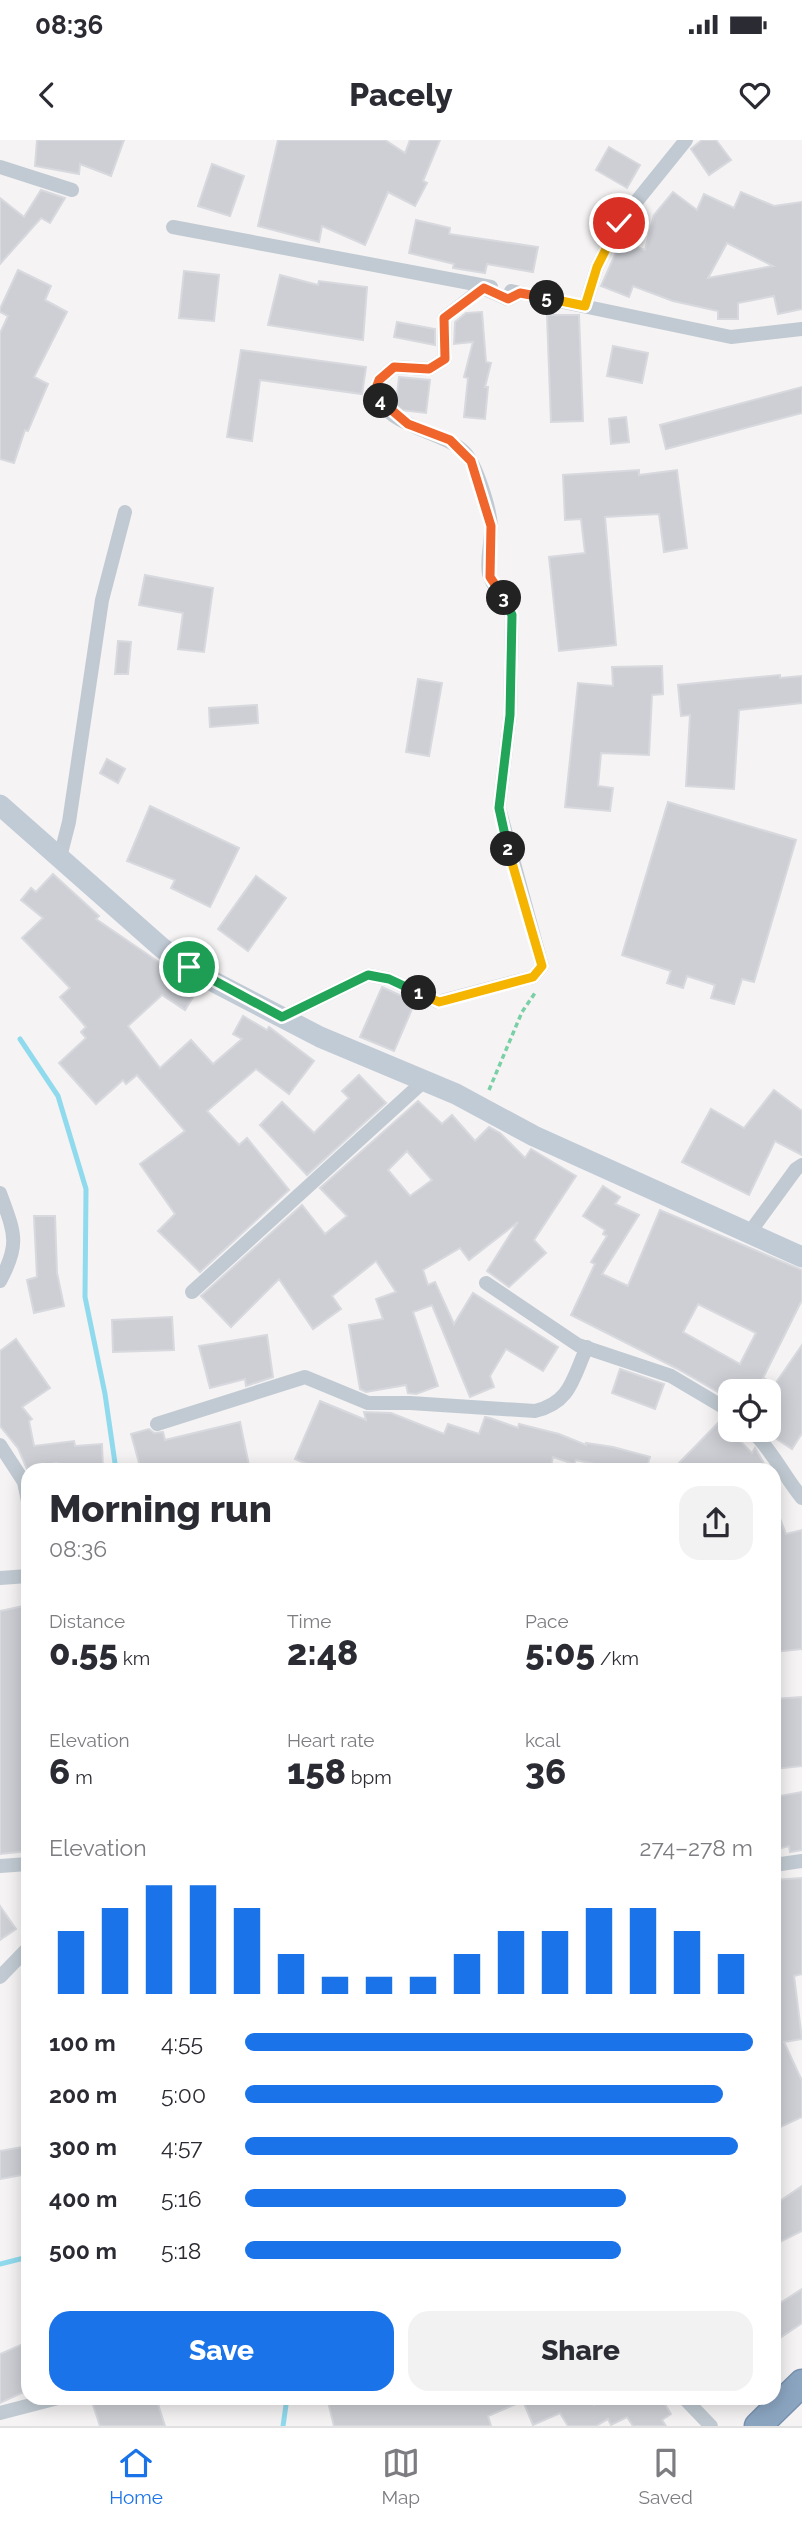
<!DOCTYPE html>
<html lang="en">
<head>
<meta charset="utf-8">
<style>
	:root { --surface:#fff; --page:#f2f2f3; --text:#2b2b33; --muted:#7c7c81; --line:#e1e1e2; --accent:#1a73e8 }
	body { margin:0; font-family:Raleway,sans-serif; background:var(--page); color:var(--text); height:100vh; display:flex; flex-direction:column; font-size:26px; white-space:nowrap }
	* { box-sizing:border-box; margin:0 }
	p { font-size:23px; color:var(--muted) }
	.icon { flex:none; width:38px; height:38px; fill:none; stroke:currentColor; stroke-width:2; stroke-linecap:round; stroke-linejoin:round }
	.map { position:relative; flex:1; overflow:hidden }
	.panel { position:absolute; left:21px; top:1323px; width:760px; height:942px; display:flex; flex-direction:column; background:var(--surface); border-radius:21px; box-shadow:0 4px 18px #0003 }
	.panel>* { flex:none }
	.buttons { position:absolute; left:718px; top:1239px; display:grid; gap:14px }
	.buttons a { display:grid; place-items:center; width:63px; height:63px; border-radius:14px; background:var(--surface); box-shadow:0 4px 18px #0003; font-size:35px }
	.pin { position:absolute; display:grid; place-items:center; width:60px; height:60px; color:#fff; margin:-30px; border:4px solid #fff; border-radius:50%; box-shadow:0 2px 7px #0007 }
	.km { position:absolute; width:35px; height:35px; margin:-18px; border-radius:50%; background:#222; color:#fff; font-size:19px; line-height:35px; text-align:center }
	.round { display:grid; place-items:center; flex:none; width:74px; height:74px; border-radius:21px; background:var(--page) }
	.summary { display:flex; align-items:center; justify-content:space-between; height:119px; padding:0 28px }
	h1 { font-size:38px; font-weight:800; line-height:52px }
	.metrics { display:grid; grid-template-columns:repeat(3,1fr); gap:10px; height:119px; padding:7px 28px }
	.metrics div { display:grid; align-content:center }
	.metrics b { font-size:35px; font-weight:800 }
	.metrics small { font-size:19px; font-weight:400 }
	.metrics p { font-size:19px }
	.chart { height:196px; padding:14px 28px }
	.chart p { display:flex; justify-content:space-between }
	.chart svg { width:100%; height:126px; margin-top:7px; stroke:var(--accent); stroke-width:6 }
	.cta { display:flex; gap:14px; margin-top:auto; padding:14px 28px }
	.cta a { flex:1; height:80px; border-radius:21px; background:var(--accent); color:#fff; font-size:28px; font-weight:800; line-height:80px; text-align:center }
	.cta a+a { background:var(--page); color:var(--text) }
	ul { padding:0 28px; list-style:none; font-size:23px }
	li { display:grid; grid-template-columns:112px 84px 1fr; align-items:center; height:52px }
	li i { height:18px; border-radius:9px; background:var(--accent) }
	.status { display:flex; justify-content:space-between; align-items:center; height:49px; padding:0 35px; background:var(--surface); direction:ltr }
	.status svg { height:19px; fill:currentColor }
	header { display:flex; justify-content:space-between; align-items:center; height:91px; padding:0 28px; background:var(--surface); font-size:32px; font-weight:800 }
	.menu { display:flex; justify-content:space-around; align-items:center; height:98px; border-top:2px solid var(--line); background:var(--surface); font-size:19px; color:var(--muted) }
	.menu a { display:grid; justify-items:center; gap:4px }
	.menu .selected { color:var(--accent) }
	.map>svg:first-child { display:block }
</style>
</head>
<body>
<div class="status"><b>08:36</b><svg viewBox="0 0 49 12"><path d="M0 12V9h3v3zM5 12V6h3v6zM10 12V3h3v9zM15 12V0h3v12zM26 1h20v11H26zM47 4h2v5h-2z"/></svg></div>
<header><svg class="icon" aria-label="back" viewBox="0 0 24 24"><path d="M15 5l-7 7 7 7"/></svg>Pacely<svg class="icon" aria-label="heart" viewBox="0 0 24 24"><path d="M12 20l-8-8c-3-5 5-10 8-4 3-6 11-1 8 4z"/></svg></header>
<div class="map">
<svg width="802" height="2286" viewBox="0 0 802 2286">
	<rect width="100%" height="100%" fill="#f5f3f3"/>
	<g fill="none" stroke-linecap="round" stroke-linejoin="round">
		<g stroke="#90daee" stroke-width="5">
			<polyline points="20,899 58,956 86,1049 85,1157 105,1254 116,1330"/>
			<polyline points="0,2124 28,2117"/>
			<polyline points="283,2286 287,2258"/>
		</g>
	</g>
	<g fill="#cdcfd5" stroke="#d7d9de" stroke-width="2" fill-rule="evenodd">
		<polygon points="37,0 124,0 111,36 80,24 79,34 35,26"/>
		<polygon points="278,0 385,0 405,13 410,0 440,0 423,41 427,43 415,66 388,52 365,105 322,86 319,102 258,86"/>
		<polygon points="702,0 716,0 731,20 709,35 691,9"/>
		<polygon points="609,7 640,25 627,48 596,30"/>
		<polygon points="212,24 244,36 230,76 198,66"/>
		<polygon points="41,50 65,58 50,83 41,78 0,124 0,58 24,77"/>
		<path d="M673,52L697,70L704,54L734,68L741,52L774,66L802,62V169L778,174L774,156L738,163V179H718V171L673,161L633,146L629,157L601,146L621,101L645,110L654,75ZM727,103L773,126L708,138Z"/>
		<polygon points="416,80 450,88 449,94 538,107 533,132 487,124 485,133 453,128 454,124 409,113"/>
		<polygon points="18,130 51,146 45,160 67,172 34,237 48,244 28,291 25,290 14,323 0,319 0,193 8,176 0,172 0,169"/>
		<polygon points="184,131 219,135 214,181 179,178"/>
		<polygon points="280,135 318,145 319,141 367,147 363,200 268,185"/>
		<polygon points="482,172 486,222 491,223 485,247 488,247 485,279 464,277 468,238 464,237 473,202 454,204 455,182 466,173"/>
		<polygon points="547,175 579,175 583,281 551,282"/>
		<polygon points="397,182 435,189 435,205 394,197"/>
		<polygon points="613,206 648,213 642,243 607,236"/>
		<polygon points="241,210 366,227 362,254 260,240 252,301 227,297"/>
		<polygon points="399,237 430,240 426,273 402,270 396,265"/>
		<polygon points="802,247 802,273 666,309 660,285"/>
		<polygon points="626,277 629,302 611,304 609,279"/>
		<polygon points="639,330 639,335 677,330 687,408 664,412 659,374 605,377 616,505 559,511 549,417 585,413 581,379 565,380 563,335"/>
		<polygon points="145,435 213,448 204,512 178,509 183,473 139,465"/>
		<polygon points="118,501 131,502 128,534 115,534"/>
		<polygon points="662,526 663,554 652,555 649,615 601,613 598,646 613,648 610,671 565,667 578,543 613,546 612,527"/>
		<polygon points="780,535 780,538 802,536 802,563 739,570 734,649 686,646 690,575 681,576 678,545"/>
		<polygon points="418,539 442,543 429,616 406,612"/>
		<polygon points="257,565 258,583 210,587 209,568"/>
		<polygon points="107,619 125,629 118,643 100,633"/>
		<polygon points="668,662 796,700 754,842 742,839 734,864 711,858 715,845 687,836 683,848 667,843 671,831 622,815"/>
		<polygon points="150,666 239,708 210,767 171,748 175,740 127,721"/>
		<polygon points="53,734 99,776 96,779 198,849 185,870 162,855 128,886 160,928 191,900 213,924 242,899 233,894 243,876 267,890 269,887 314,921 289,954 256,929 207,971 239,1005 247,998 289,1050 200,1132 158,1091 175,1074 140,1024 185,991 137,935 126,944 123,940 96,964 59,923 86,898 81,892 86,887 60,857 70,848 22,798 43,778 21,760 31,748 36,752"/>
		<polygon points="256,736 286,758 248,811 218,789"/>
		<polygon points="382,847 415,862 394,911 360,897"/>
		<polygon points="359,935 386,963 307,1035 260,985 282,962 314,993 349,958 342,951"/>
		<polygon points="774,950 802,971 802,1015 775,1001 749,1055 682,1022 711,969 744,988"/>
		<path d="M418,961L442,984L452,975L475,1001L489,987L500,993L525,1018L531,1009L576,1036L534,1100L546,1113L509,1147L487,1131L518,1082L469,1120L460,1108L423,1130L428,1145L435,1142L454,1184L473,1153L558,1207L543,1231L506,1209L490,1236L494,1247L470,1257L432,1165L413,1172L438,1246L416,1254L408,1253L406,1245L366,1252L360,1249L349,1185L383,1179L376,1159L396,1152L376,1121L332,1156L341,1169L313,1189L279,1139L231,1187L201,1156L302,1065L325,1094L347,1076L320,1048ZM407,1011L432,1040L410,1056L388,1030Z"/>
		<path d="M603,1046L620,1057L615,1064L639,1075L602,1134L628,1146L660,1070L802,1130V1160L763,1238L775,1244L802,1205V1293L792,1309L766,1292L768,1251H730V1259L676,1228L571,1175L595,1124L591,1122L607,1096L603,1094L605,1090L583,1076ZM698,1164L756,1193L740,1224L683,1192Z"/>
		<polygon points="34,1076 55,1076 57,1133 64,1166 34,1173 27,1140 37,1137"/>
		<polygon points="172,1177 174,1210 113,1212 112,1180"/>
		<polygon points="267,1195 273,1237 246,1246 245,1239 210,1248 199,1206"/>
		<polygon points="16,1199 50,1248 22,1267 32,1279 29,1281 34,1306 74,1301 75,1306 102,1304 103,1330 58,1330 57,1323 27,1329 18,1308 0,1286 0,1211"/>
		<polygon points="620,1229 664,1244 655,1269 612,1253"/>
		<polygon points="320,1261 366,1280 364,1272 391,1273 444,1294 448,1284 479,1294 485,1277 490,1278 518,1288 519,1284 559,1294 586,1305 586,1303 613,1307 650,1317 646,1330 607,1330 608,1327 576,1320 574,1324 553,1317 550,1330 320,1330 295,1319"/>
		<polygon points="720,1281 752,1313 755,1308 768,1330 687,1330 679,1323"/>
		<polygon points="240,1282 250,1330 141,1330 131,1294 149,1289 154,1293 163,1292 165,1300"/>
		<polygon points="774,1363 786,1394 802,1390 802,1509 774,1512"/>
		<polygon points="28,1465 28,1621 22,1621 28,1711 0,1714 0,1471"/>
		<polygon points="802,1557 802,1626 774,1629 774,1601 777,1601 775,1559"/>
		<polygon points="802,1652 802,1710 790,1712 789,1706 774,1710 774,1657"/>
		<polygon points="802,1738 802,1834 794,1836 802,1899 784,1902 802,1941 802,1977 774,1990 774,1740"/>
		<polygon points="0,1766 16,1789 0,1800"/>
		<polygon points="28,2006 28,2034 0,2039 0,2011"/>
		<polygon points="802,2046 802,2091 774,2105 774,2065"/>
		<polygon points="802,2149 802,2183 774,2202 774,2167"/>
		<polygon points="28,2202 28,2250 0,2263 0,2214"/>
		<polygon points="117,2258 156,2258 165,2286 100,2286 93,2265"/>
		<polygon points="345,2258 590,2258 594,2265 609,2258 661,2258 671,2274 662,2280 666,2286 633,2286 627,2277 611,2285 608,2279 596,2286 568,2286 560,2273 533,2285 523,2261 488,2276 491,2286 334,2286 328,2262"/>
	</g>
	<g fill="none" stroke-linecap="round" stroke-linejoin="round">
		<g stroke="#7690ad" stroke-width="29">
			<polyline id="highway" points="758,2286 802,2243"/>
		</g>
		<polyline stroke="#7ad0a6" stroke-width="3.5" stroke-dasharray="5 3.5" stroke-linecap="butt" points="489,950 522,872 535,853"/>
		<g stroke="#c1cad2" stroke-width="14">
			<polyline points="0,27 72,50"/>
			<polyline points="173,87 491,147"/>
			<polyline points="511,151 731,197 802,189"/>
			<polyline points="585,166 597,127 619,83 686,0"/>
			<polyline points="60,717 69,682 102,460 125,372"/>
			<path d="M282,877L368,835L389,839L438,862L533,837L542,826L499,668L510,575L512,476C507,460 493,449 489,434C486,418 492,402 491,386C490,369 476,323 464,312C441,289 382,288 376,249L379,240L394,227L429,229L445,219L444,178L483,148L508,159L520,153"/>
			<path d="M0,1053C14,1092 21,1103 0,1141"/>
			<polyline points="750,1092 796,1029 802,1025"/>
			<polyline points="486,1143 578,1205 671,1236 730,1271"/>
			<polyline points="192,1152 424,941"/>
			<path d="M157,1284L305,1237L368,1263H410L535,1271C571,1263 573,1237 587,1207"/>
			<path d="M751,1290C772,1310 784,1336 802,1358"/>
			<polyline points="0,1305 24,1342 28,1361"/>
			<polyline points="0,1438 28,1436"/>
			<polyline points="774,1725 802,1721"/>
			<polyline points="0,1726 28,1724"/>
			<polyline points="0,1837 28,1808"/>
			<polyline points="684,2258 711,2286"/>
			<polyline points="0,2273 58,2258"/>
		</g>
		<polyline stroke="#c1cbd6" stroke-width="21" points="0,665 162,808 216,843 320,897 456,954 534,996 802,1117"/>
		<use href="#highway" stroke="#8ba5c1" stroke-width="26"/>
	</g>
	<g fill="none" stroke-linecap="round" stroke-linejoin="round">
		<g stroke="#fff" stroke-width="14">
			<polyline id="split-1" points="189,827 282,877 368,835 389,839 419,853"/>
		</g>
		<g stroke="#fff" stroke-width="14">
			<polyline id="split-2" points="419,853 439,862 447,860 533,837 542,826 508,709"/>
		</g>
		<g stroke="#fff" stroke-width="14">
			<polyline id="split-3" points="504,458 512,475 510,575 499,668 508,709"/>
		</g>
		<g stroke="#fff" stroke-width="14">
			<polyline id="split-4" points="381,261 408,284 450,300 471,321 491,386 490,437 504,458"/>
		</g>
		<g stroke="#fff" stroke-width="14">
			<polyline id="split-5" points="381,261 376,248 379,240 394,227 429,229 445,219 444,178 484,148 508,159 520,153 547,158"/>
		</g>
		<g stroke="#fff" stroke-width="14">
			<polyline id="split-6" points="547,158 585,166 597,127 619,83"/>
		</g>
		<use href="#split-1" stroke="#22a559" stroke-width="9"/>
		<use href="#split-2" stroke="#f5b400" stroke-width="9"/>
		<use href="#split-3" stroke="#22a559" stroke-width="9"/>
		<use href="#split-4" stroke="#f0652b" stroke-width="9"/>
		<use href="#split-5" stroke="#f0652b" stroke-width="9"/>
		<use href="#split-6" stroke="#f5b400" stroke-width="9"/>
	</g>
</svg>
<div class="buttons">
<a><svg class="icon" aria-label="locate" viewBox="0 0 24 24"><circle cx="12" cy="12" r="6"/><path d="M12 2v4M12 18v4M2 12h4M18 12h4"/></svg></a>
</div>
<div class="pin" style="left:189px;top:827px;background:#1e9e55"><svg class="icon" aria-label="arrive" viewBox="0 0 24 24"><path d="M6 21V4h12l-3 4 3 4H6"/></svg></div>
<div class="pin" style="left:619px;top:83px;background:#d93025"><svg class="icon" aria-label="check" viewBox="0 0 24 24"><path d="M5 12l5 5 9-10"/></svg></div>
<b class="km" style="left:419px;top:853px">1</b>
<b class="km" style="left:508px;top:709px">2</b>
<b class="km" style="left:504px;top:458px">3</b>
<b class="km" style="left:381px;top:261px">4</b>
<b class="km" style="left:547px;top:158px">5</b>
<section class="panel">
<div class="summary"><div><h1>Morning run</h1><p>08:36</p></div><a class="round"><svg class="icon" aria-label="share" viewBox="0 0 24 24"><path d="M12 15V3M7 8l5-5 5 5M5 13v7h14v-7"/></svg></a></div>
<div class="metrics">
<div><p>Distance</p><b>0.55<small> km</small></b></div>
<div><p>Time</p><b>2:48</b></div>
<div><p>Pace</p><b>5:05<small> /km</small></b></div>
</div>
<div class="metrics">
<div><p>Elevation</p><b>6<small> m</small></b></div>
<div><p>Heart rate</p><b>158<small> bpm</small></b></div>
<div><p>kcal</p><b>36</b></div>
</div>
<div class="chart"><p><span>Elevation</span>274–278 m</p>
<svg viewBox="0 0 160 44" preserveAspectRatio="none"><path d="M5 44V22M15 44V14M25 44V6M35 44V6M45 44V14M55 44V30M65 44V38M75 44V38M85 44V38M95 44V30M105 44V22M115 44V22M125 44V14M135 44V14M145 44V22M155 44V30"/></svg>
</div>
<ul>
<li><b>100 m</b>4:55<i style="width:100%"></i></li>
<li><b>200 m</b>5:00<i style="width:94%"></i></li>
<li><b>300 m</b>4:57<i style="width:97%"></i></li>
<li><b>400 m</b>5:16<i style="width:75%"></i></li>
<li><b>500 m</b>5:18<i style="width:74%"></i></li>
</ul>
<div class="cta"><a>Save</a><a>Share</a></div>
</section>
</div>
<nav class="menu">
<a class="selected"><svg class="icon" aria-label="home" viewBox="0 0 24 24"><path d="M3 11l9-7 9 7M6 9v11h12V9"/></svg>Home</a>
<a><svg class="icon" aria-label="map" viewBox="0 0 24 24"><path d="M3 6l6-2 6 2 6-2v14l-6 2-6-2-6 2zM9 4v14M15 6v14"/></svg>Map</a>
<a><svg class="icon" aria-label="saved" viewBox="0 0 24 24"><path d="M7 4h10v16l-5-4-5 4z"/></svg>Saved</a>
</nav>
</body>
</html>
